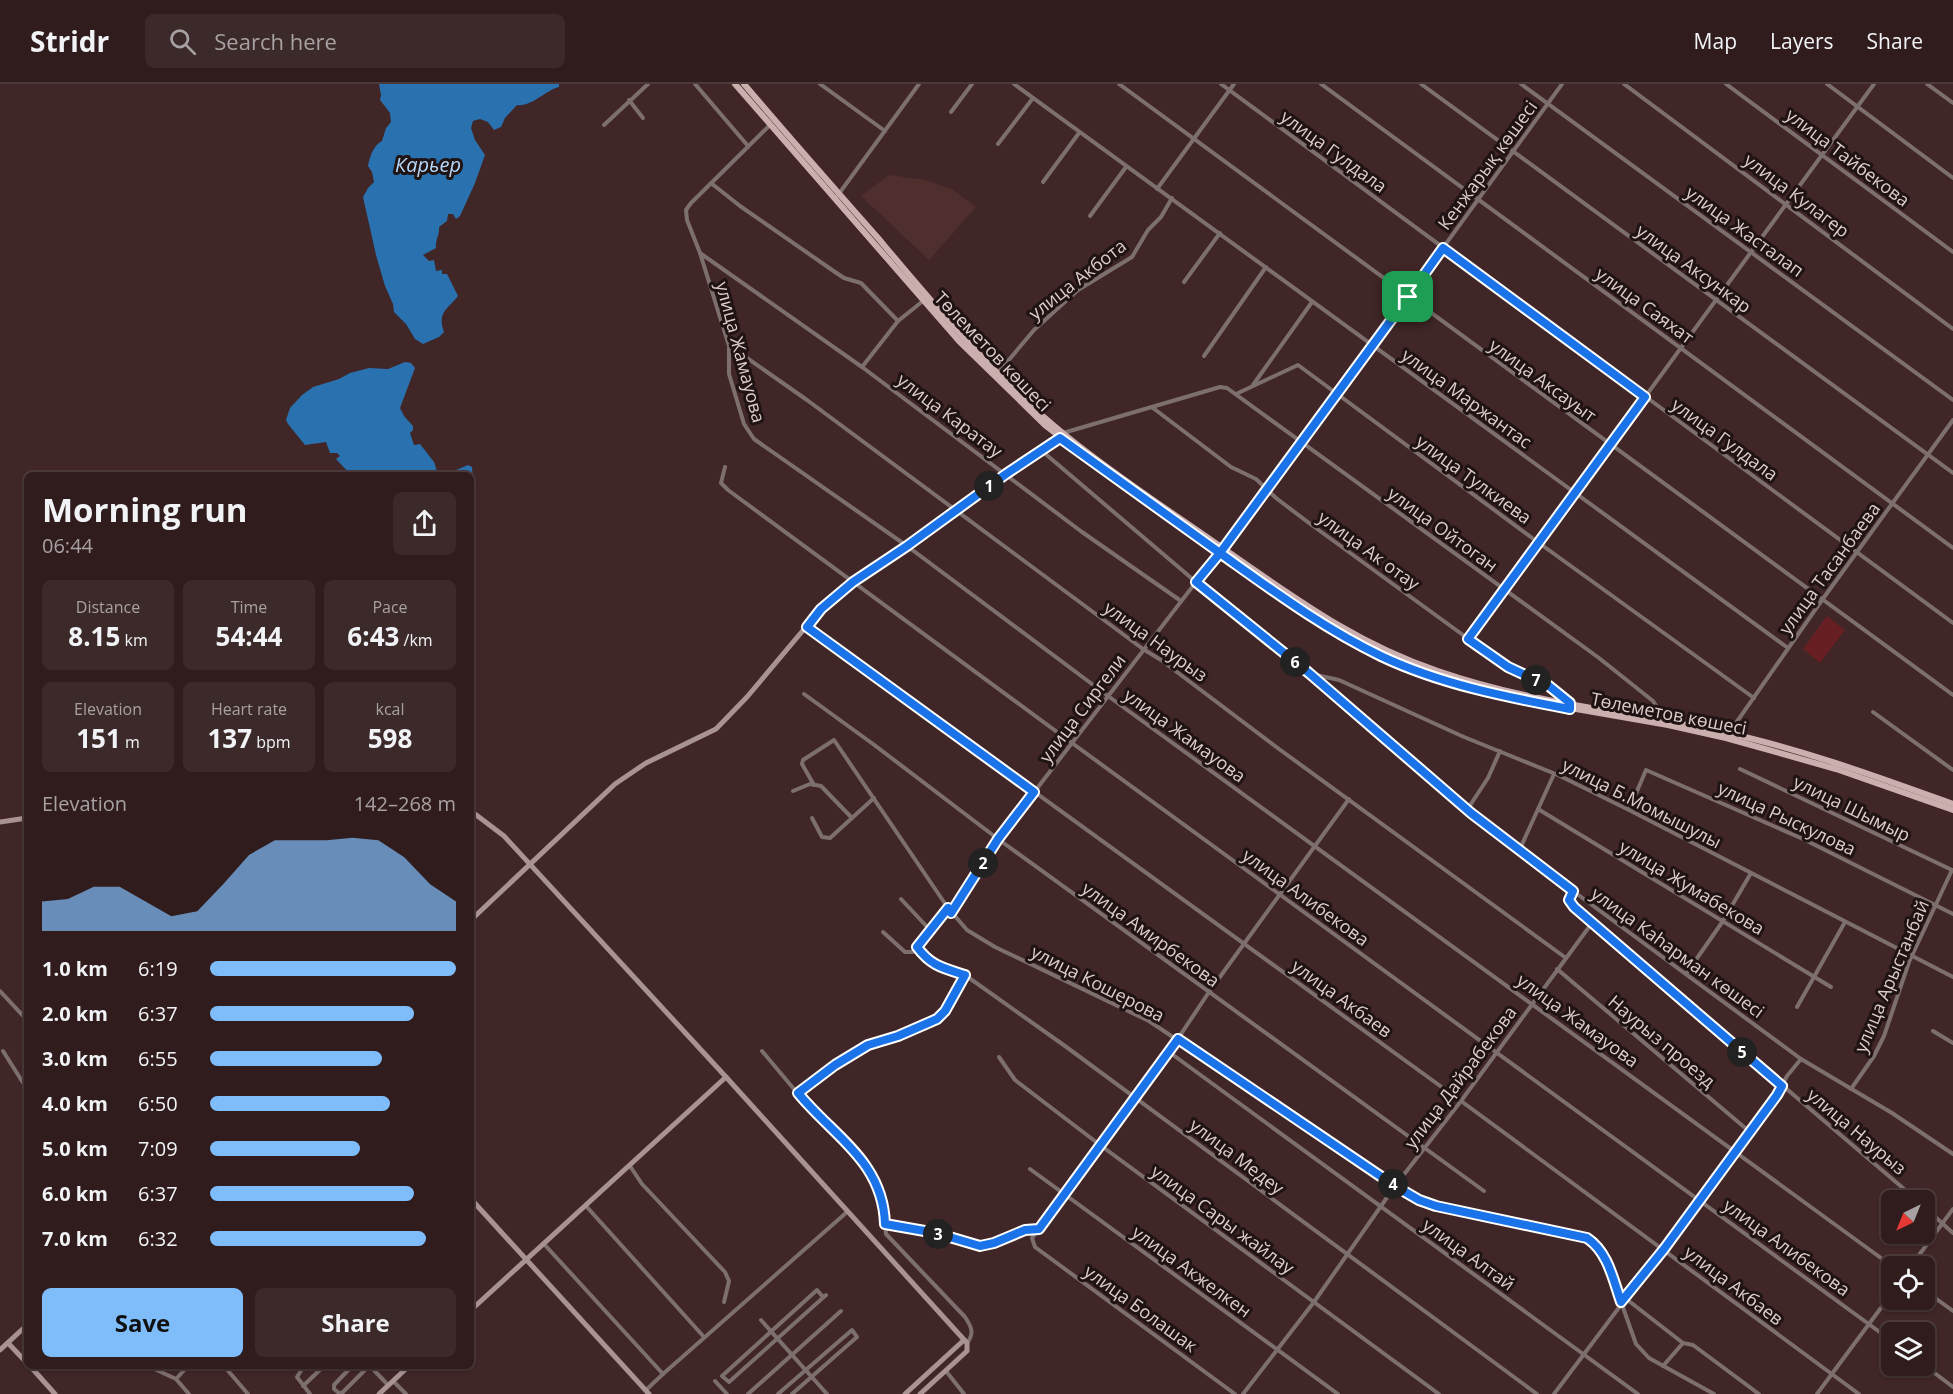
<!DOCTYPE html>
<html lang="en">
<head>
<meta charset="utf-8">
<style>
	:root { --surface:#301c1c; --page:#3c2929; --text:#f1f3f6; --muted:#a8a1a3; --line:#4b3a3b; --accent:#7fbdfa }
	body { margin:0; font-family:"Open Sans",sans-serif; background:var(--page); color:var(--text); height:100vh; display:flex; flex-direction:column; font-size:22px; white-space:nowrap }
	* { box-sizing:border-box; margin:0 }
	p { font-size:20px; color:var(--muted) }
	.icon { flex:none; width:33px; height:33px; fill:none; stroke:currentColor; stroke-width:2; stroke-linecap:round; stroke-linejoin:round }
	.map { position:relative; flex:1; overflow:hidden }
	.side { position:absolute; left:24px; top:388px; width:450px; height:897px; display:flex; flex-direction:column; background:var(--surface); border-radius:9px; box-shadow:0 2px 4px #0004,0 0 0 2px var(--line) }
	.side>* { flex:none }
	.needle { width:39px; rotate:223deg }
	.tools { position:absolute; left:1881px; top:1106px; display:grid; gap:12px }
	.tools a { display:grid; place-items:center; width:54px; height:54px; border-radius:9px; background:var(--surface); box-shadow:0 2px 4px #0004,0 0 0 2px var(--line); font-size:30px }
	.pin { position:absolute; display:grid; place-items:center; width:51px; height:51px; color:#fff; margin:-26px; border-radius:12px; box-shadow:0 3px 9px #0006 }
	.km { position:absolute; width:30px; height:30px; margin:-15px; border-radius:50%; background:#222; color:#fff; font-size:16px; line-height:30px; text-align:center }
	.round { display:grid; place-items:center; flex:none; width:63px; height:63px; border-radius:9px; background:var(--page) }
	.headline { display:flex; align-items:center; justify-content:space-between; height:102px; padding:0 18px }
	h1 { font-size:33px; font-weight:700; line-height:45px }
	.figures { display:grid; grid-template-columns:repeat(3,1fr); gap:9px; height:102px; padding:6px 18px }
	.figures div { display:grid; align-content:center; border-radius:9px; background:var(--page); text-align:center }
	.figures b { font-size:26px; font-weight:700 }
	.figures small { font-size:16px; font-weight:400 }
	.figures p { font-size:16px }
	.chart { height:168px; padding:12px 18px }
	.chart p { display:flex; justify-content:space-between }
	.chart svg { width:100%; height:108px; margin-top:6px; fill:var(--accent); opacity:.7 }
	.cta { display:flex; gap:12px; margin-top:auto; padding:12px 18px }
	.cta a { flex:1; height:69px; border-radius:9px; background:var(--accent); color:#111; font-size:24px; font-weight:700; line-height:69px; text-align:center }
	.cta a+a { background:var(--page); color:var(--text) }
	ul { padding:0 18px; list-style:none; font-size:20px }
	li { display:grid; grid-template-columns:96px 72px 1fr; align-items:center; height:45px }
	li i { height:15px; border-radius:8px; background:var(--accent) }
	header { display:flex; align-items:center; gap:36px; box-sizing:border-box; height:84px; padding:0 30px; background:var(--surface); border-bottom:2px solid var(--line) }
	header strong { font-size:28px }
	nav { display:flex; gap:33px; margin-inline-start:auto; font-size:21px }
	.search { width:420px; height:54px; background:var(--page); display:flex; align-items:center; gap:15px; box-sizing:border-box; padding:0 21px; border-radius:9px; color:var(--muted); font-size:22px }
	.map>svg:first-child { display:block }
</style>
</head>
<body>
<header>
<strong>Stridr</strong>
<div class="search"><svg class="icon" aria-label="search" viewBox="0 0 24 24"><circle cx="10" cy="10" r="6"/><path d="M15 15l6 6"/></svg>Search here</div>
<nav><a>Map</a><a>Layers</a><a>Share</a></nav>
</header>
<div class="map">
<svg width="1953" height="1310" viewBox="0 0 1953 1310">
	<rect width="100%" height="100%" fill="#402626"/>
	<polygon fill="#4f2e2e" points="889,91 926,96 953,106 976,123 929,176 861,112"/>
	<polygon fill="#681f24" points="1827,532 1845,546 1820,579 1803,565"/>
	<g fill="#2a71af">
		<path d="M379,0H559V3C544,7 532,23 517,21L505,34L501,43L494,46L488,38L480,35L473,37L471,44L475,56L485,71L475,99L460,132L456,135L453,130H448L447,137L439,143C440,150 435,156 436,164L423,171L429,177L434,176L436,187L442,186V190H447L458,212C447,226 437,228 444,248L439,253L423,260L415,255L406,240L394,228L393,220L385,202L376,171L363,113L368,104L374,98L372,88L368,82C370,72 373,62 382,57L386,44L391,38L390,29L380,16L381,11Z"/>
		<polygon points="405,278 411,279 415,284 400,324 404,332 413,342 413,346 410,349 414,361 420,360 434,378 438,390 449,389 468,381 472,383 473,399 471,400 471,392 351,391 336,375 340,372 337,369 330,369 326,358 305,361 288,340 286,336 290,324 302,311 313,303 339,295 350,289 369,284 388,285"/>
	</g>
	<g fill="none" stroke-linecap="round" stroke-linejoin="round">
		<g stroke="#7d6f6e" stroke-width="4">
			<polyline points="695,0 748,62"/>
			<polyline points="820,0 885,47"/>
			<polyline points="1014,0 1788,564"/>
			<polyline points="1119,0 1953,611"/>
			<polyline points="1221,0 1953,539"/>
			<polyline points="1321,0 1953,464"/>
			<polyline points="1421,0 1953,389"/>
			<polyline points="1521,0 1953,316"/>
			<polyline points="1624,0 1953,245"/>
			<polyline points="1726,0 1953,168"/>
			<polyline points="1827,0 1953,94"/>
			<polyline points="1927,0 1953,19"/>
			<polyline points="629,16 643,34"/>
			<polyline points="951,28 972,0"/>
			<polyline points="604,41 648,0"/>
			<polyline points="770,41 691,119 686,126 687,136 700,169 729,262 729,290 744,340 754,355 907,462 1108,612 1892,1182"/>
			<polyline points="998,60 1033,14"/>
			<polyline points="1043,98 1079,49"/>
			<polyline points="711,99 740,122 835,188 844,194 861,199 898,237"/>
			<polyline points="1157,105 1234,0"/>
			<polyline points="838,111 919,0"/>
			<polyline points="1090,132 1126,83"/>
			<polyline points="700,169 862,283 1082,448 1181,517"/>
			<polyline points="1184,198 1220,149"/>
			<polyline points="730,262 807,316 1143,565 1161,576 1279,665 1566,874"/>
			<polyline points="1204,272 1266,183"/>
			<polyline points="862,283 898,237 923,217"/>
			<polyline points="997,290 1034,246 1078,206 1132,173 1148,146 1161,133 1172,114"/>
			<polyline points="1253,301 1312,218"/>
			<polyline points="1236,310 1298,281 1539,459 1754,614"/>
			<polyline points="1153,324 1231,383 1256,395 1276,414 1309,439 1507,583 1549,602 1561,610 1570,621"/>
			<polyline points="1063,349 1220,303 1227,304 1599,574 1653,617 1665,636"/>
			<polyline points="1042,367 1196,498 1309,589 1471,729 1573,807 1801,975 1892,1029 1953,1070"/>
			<polyline points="725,383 721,399 728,406 1072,659 1892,1257"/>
			<polyline points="807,543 1461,1017 1859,1310"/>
			<polyline points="1468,555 1874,0"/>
			<polyline points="1312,590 1339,596 1464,653 1558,691 1631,727 1953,893"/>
			<polyline points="804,610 873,660 998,755 1484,1107"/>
			<polyline points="1873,628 1953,686"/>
			<polyline points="1729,649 1822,516 1953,336"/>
			<polyline points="1740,685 1952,786"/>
			<polyline points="814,701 802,680 803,676 834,656 948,824 967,846 995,863 1149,937 1395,1102 1419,1116 1436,1122 1587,1154 1597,1161 1605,1173 1636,1260 1649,1274 1714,1310"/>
			<polyline points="793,707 810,700 821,702 852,734"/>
			<polyline points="1538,725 1831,903"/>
			<polyline points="1467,726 1488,694 1500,667"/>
			<polyline points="1629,726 1646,686 1803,755 1953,830"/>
			<polyline points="812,734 822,753 830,754 874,714"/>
			<polyline points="1519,767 1554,690"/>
			<polyline points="1573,807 1569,816 1573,823 1917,1116"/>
			<polyline points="901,815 930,846"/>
			<polyline points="951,829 998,755 1267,406 1562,0"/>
			<polyline points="883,848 905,868 913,868 948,824"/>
			<polyline points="917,863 926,875 935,881 965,891 1065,962 1537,1310"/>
			<polyline points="1557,885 1750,1048"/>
			<polyline points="1686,890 1723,837 1751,789"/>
			<polyline points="0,907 27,936"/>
			<polyline points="1797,923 1845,838"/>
			<polyline points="1933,947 1953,959"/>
			<polyline points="3,967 27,1005"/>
			<path d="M762,967L814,1029L837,1047L862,1076L872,1093L879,1111L884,1128L886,1150L965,1233C971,1242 975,1249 967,1259"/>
			<polyline points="1169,968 1638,1310"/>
			<polyline points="999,973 1015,996 1100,1061 1439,1310"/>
			<polyline points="1851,1005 1874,972 1884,952 1909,878 1952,786"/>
			<polyline points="798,1009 835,981 858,967 937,935 945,927 965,891"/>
			<polyline points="630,1082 642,1100 725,1188 729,1197 724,1218"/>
			<polyline points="1030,1085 1338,1310"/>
			<polyline points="586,1122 704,1253"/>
			<polyline points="1924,1123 1953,1149"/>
			<polyline points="885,1140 936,1149 980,1162 994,1159 1025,1146 1038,1145"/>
			<polyline points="544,1160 663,1290 847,1128"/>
			<polyline points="1911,1182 1953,1125"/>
			<polyline points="1924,1206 1953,1227"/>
			<polyline points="823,1213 817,1206 722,1292 729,1298 826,1211"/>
			<polyline points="1625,1214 1683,1259 1693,1261 1759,1310"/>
			<polyline points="761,1236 827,1310"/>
			<polyline points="1924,1281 1953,1303"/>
			<polyline points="148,1282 176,1295 189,1310"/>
			<polyline points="224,1282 248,1310"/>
			<polyline points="304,1282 297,1293 310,1310"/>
			<polyline points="352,1282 334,1301 334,1305 339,1309 342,1309 369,1282"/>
			<polyline points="370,1282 388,1301"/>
			<polyline points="1663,1282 1683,1259"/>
			<polyline points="946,1287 964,1310"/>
			<polyline points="176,1295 188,1282"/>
			<polyline points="393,1297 406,1310"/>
			<polyline points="715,1297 727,1310"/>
			<polyline points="303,1302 324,1282"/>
			<polyline points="646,1306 663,1290"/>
			<polyline points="748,1310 841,1227"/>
			<polyline points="778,1310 852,1246 857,1253 792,1310"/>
			<polyline points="1235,1310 1035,1163 1032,1154 1063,1110 1169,968 1209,908 1349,715"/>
			<polyline points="1243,1310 1314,1218 1395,1102 1461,1017 1592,839"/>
			<polyline points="1554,1310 1736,1068 1777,1011 1787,992 1801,975"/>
			<polyline points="1817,1310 1892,1209"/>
		</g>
		<g stroke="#a99392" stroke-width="5">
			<polyline points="471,727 504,752 726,993 967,1259 967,1267 920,1310"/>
			<polyline points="0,738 27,734"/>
			<polyline points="471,836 615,700 646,679 716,645 747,613 821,525 853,498 907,462 1006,390 1060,354"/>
			<polyline points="471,1115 649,1310"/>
			<polyline points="471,1226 726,993"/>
			<polyline points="8,1259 27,1279"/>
			<polyline points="0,1266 27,1241"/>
			<polyline points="30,1282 55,1310"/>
			<polyline points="379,1310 409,1282"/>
			<polyline points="905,1310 964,1256"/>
		</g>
		<g stroke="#cbafae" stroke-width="6">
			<polyline points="735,0 959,257 1046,342 1096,381 1157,426 1332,545 1397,579 1459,599 1512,614 1668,641 1726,654 1836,685 1953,726"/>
			<path d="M744,0C788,52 833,103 878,154C936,223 994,293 1064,350C1114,391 1170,427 1224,465C1295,514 1355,559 1438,587C1530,619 1629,628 1723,648C1802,665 1878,693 1953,720"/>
		</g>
	</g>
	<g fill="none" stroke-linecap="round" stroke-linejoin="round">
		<g stroke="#fff" stroke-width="12">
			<path id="route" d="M1408,213L1220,469L1060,354L1006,390L907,462L853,498L821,525L807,543L1034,708L998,755L951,829L948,824L917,863C931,882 943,884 965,891L945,927L937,935L898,952L868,961L835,981L798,1009C833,1052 883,1077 885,1140L936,1149L980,1162L994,1159L1025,1146L1039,1145L1178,955L1395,1102L1419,1116L1436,1122L1587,1154C1608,1168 1613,1195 1621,1218L1664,1165L1777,1011L1782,1002L1574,823L1569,816L1573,807L1471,729L1309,589L1196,498L1220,469C1272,506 1323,544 1381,572C1440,600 1506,613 1570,625V619L1549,602L1508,583L1468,555L1645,313L1443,164L1408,213"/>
		</g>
		<use href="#route" stroke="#1a73e8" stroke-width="8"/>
	</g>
	<g text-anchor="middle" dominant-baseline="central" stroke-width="6" stroke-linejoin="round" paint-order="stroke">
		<g font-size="18" fill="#decdcc" stroke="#1f1313">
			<text transform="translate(1334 67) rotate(36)">улица Гулдала</text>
			<text transform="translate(1848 73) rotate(37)">улица Тайбекова</text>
			<text transform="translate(1487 81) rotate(-54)">Кенжарық көшесі</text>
			<text transform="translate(1797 111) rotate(37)">улица Кулагер</text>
			<text transform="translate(1745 147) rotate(36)">улица Жасталап</text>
			<text transform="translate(1694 184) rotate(36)">улица Аксункар</text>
			<text transform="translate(1077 195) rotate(-38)">улица Акбота</text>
			<text transform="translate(1645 221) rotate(36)">улица Саяхат</text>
			<text transform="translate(993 267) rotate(46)">Төлеметов көшесі</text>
			<text transform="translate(741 268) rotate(75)">улица Жамауова</text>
			<text transform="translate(1543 296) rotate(36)">улица Аксауыт</text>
			<text transform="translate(1467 314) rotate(36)">улица Маржантас</text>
			<text transform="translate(950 331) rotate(37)">улица Каратау</text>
			<text transform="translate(1725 355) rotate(36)">улица Гулдала</text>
			<text transform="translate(1474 395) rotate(36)">улица Тулкиева</text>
			<text transform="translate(1443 445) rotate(36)">улица Ойтоган</text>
			<text transform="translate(1369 466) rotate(36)">улица Ак отау</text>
			<text transform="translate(1829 484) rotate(-54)">улица Тасанбаева</text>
			<text transform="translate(1156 557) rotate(36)">улица Наурыз</text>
			<text transform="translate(1082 624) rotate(-53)">улица Сиргели</text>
			<text transform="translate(1669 629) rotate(11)">Төлеметов көшесі</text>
			<text transform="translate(1185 651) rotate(36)">улица Жамауова</text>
			<text transform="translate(1642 719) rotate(27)">улица Б.Момышулы</text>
			<text transform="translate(1852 724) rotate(26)">улица Шымыр</text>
			<text transform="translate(1787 734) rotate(25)">улица Рыскулова</text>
			<text transform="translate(1692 803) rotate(31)">улица Жумабекова</text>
			<text transform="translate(1306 813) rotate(36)">улица Алибекова</text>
			<text transform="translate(1151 850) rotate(36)">улица Амирбекова</text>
			<text transform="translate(1678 868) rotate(36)">улица Каһарман көшесі</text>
			<text transform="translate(1891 892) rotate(-67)">улица Арыстанбай</text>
			<text transform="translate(1098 899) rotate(27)">улица Кошерова</text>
			<text transform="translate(1342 914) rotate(36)">улица Акбаев</text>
			<text transform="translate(1578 936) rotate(36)">улица Жамауова</text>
			<text transform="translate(1662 957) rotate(40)">Наурыз проезд</text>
			<text transform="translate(1460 993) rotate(-53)">улица Дайрабекова</text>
			<text transform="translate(1857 1047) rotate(40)">улица Наурыз</text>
			<text transform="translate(1237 1072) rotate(37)">улица Медеу</text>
			<text transform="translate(1223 1135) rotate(36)">улица Сары жайлау</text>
			<text transform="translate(1787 1163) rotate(36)">улица Алибекова</text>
			<text transform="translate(1469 1170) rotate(36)">улица Алтай</text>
			<text transform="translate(1192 1187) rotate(36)">улица Акжелкен</text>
			<text transform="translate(1734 1201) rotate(37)">улица Акбаев</text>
			<text transform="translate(1141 1224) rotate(36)">улица Болашак</text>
		</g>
		<g font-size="20" font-style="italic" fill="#b6d8fb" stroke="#1f1313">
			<text x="428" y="80">Карьер</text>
		</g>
	</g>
</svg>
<div class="tools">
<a><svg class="needle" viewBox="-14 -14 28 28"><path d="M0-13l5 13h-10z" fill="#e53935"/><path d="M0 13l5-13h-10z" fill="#a8a1a3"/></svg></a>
<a><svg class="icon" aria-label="locate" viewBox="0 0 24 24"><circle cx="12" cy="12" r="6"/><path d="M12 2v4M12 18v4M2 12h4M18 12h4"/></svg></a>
<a><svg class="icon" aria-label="layers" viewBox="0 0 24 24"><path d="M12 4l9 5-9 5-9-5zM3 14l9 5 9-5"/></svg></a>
</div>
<div class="pin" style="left:1408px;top:213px;background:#1e9e55"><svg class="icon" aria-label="arrive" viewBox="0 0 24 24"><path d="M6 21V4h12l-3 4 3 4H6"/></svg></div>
<b class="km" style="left:989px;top:402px">1</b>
<b class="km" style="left:983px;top:779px">2</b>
<b class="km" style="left:938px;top:1150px">3</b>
<b class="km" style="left:1393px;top:1100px">4</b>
<b class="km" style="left:1742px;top:968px">5</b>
<b class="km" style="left:1295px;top:578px">6</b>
<b class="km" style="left:1536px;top:596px">7</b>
<section class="side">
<div class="headline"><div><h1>Morning run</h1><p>06:44</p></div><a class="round"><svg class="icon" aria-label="share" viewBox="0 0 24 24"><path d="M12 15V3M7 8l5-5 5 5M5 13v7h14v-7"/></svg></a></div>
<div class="figures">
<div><p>Distance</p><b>8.15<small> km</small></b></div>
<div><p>Time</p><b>54:44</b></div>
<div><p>Pace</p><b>6:43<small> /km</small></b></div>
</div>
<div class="figures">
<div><p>Elevation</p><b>151<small> m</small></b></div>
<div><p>Heart rate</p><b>137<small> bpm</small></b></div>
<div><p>kcal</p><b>598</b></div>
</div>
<div class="chart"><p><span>Elevation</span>142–268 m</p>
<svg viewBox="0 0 160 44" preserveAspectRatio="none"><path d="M0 44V32L10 31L20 26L30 26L40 32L50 38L60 36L70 25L80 13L90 7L100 7L110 7L120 6L130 7L140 14L150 25L160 32V44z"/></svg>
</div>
<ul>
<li><b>1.0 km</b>6:19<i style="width:100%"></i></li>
<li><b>2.0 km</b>6:37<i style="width:83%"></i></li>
<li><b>3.0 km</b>6:55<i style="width:70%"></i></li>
<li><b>4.0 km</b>6:50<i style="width:73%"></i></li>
<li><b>5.0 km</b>7:09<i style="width:61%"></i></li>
<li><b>6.0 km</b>6:37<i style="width:83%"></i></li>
<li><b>7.0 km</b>6:32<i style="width:88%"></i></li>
</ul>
<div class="cta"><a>Save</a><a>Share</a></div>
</section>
</div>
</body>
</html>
